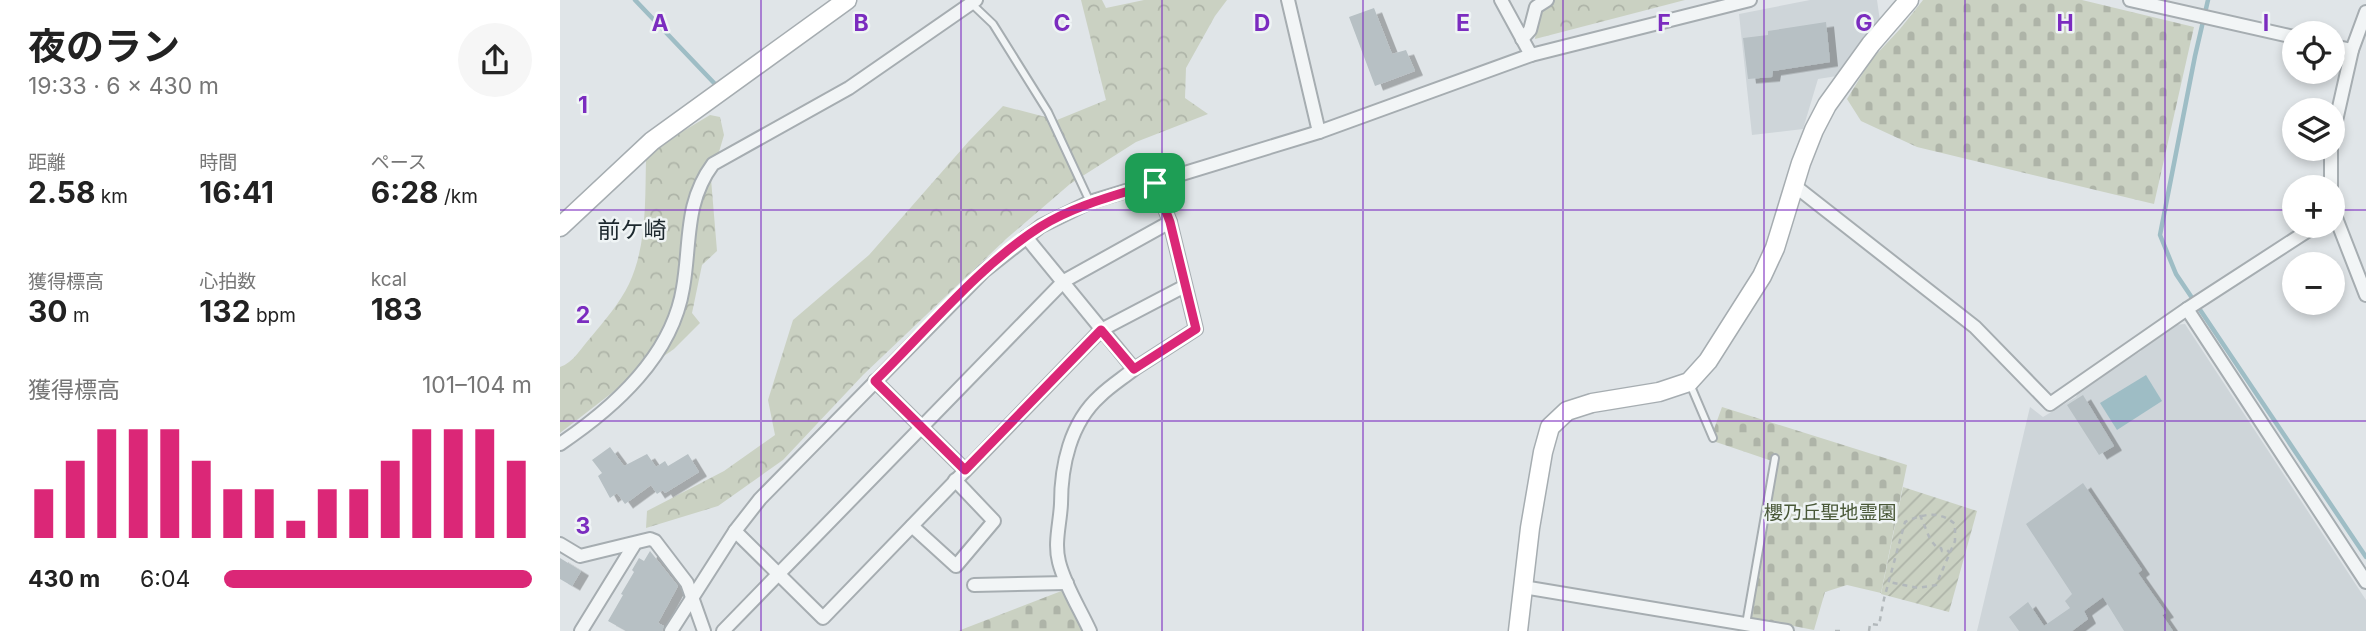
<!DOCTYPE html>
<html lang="ja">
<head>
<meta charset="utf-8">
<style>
	:root { --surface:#fff; --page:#f6f6f6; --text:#222; --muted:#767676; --accent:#db2777 }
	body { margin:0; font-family:Inter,"Noto Sans JP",sans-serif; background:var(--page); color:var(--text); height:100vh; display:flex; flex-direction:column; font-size:26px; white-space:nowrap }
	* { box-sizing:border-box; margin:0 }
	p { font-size:23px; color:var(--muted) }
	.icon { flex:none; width:38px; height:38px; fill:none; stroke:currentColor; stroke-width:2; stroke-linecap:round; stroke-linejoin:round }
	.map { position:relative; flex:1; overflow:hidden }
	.details { display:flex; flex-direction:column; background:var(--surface); width:560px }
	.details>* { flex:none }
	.buttons { position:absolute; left:1722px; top:21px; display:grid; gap:14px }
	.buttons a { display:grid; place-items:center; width:63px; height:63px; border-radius:50%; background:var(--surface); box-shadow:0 4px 10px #0003; font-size:35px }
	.pin { position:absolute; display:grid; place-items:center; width:60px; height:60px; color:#fff; margin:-30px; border-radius:14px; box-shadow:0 4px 10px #0006 }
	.round { display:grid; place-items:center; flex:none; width:74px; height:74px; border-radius:37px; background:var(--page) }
	.headline { display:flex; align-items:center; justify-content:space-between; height:119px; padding:0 28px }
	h1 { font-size:38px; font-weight:700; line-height:52px }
	.metrics { display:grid; grid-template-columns:repeat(3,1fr); gap:10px; height:119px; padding:7px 28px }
	.metrics div { display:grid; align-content:center }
	.metrics b { font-size:30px; font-weight:700 }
	.metrics small { font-size:19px; font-weight:400 }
	.metrics p { font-size:19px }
	.chart { height:196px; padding:14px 28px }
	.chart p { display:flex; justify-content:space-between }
	.chart svg { width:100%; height:126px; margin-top:7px; stroke:var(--accent); stroke-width:6 }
	ul { padding:0 28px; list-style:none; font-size:23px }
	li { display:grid; grid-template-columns:112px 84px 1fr; align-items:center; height:52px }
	li i { height:18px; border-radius:9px; background:var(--accent) }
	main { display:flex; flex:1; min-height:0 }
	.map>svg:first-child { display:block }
</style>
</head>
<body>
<main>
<section class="details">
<div class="headline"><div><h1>夜のラン</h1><p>19:33 · 6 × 430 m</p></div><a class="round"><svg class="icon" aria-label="share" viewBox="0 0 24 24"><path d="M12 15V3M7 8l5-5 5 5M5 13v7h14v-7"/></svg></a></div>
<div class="metrics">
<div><p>距離</p><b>2.58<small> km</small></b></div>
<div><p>時間</p><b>16:41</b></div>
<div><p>ペース</p><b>6:28<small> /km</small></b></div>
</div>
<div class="metrics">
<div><p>獲得標高</p><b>30<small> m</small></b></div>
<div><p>心拍数</p><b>132<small> bpm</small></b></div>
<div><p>kcal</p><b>183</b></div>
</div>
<div class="chart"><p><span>獲得標高</span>101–104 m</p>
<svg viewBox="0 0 160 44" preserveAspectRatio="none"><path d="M5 44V27M15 44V17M25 44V6M35 44V6M45 44V6M55 44V17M65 44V27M75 44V27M85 44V38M95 44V27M105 44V27M115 44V17M125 44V6M135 44V6M145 44V6M155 44V17"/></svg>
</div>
<ul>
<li><b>430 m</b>6:04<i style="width:100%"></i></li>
</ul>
</section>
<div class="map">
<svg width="1806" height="631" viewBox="0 0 1806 631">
	<defs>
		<pattern id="forest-crowns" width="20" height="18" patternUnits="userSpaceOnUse" patternTransform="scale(1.75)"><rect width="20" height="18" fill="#cad1c2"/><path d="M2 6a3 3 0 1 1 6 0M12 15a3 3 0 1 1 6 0" fill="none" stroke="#aeb4a8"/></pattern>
		<pattern id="cemetery-stones" width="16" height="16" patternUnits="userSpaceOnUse" patternTransform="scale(1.75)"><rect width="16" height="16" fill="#cad1c2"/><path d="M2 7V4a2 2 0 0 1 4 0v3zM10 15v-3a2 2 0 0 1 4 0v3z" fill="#aeb4a8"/></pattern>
		<pattern id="garden-furrows" width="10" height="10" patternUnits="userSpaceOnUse" patternTransform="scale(1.75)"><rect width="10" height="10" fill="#cad1c2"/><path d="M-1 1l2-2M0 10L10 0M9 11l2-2" fill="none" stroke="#aeb4a8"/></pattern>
		<filter id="shadow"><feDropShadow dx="8" dy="4.5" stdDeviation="0" flood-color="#0004"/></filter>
	</defs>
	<rect width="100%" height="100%" fill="#e0e5e8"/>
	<g fill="#ced5d9">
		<polygon points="1250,0 1317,0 1320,21 1277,76 1258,79 1243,129 1192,135 1179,14"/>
		<polygon points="1625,324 1806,600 1806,631 1417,631 1470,407 1483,417 1516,397 1519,390 1581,351 1582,345 1614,325"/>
	</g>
	<g fill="url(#forest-crowns)">
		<polygon points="521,0 542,0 546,8 584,0 667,0 655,16 626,68 625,98 648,114 576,142 510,184 446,239 303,375 223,460 158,506 86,528 87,511 164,471 215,435 208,400 233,320 309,255 409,141 443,106 497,120 546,100"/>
		<polygon points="980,0 1125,0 975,39"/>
		<path d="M150,115L160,117L164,135L151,179L157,251L142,265L132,313L140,323L114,349L66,382L0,433V367C13,363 22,347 31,337C44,321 60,303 69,284C87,245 85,201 86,159L110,139Z"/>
	</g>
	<g fill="url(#cemetery-stones)">
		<polygon points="1363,0 1522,0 1634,27 1594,204 1357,147 1301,121 1287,99 1311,60 1340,29"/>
		<polygon points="1162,407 1347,465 1321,593 1287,585 1265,592 1254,630 1183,616 1212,461 1150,440"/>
		<polygon points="504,590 524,631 398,631"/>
	</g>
	<polygon fill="url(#garden-furrows)" points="1343,487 1417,511 1389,612 1321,594"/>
	<polygon fill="#9ebdc5" points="1586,375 1602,401 1557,430 1540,403"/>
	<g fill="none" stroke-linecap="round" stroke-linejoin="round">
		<g stroke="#9ebdc5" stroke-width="4.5">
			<polyline points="75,0 155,84"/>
			<polyline points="1648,0 1635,56 1600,235 1616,274 1806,557"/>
		</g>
	</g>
	<g fill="#b7c0c4" filter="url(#shadow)">
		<polygon points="814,8 832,54 846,50 855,71 815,86 789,17"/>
		<polygon points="1266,22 1270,62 1213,71 1212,77 1188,79 1183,38 1208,35 1208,31"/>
		<polygon points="1523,395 1554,446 1539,455 1507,405"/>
		<polygon points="50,447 64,466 87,454 96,467 105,461 108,466 128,454 139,472 105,493 103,490 97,494 91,485 65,504 57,493 50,498 38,476 42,473 32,460"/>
		<polygon points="1523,483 1582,570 1578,573 1606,613 1602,615 1613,631 1564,631 1543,597 1524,611 1528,619 1512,631 1459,631 1449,617 1468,602 1484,626 1510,608 1505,601 1512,594 1466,524"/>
		<polygon points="90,551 118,586 98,623 104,626 102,631 66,631 48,621 63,595 61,594 74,572 72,570 79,558 84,561"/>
		<polygon points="0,558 21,571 12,586 0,579"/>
	</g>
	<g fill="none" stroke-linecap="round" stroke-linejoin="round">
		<g stroke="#a6adb1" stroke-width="10">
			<g id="lane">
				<polyline points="412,4 433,24 488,112 530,202"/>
				<polyline points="1130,384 1153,438"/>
				<polyline points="1186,624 1215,458"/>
			</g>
		</g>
		<g stroke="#a6adb1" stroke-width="16">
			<g id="street">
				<polyline points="728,0 759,132"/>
				<polyline points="941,0 971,55"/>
				<polyline points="1570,0 1734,37"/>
				<polyline points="962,39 970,30 976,7 987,0"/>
				<polyline points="1773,46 1792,50"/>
				<polyline points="1773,134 1792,50 1806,12"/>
				<polyline points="1235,186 1415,327 1490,404 1627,309 1755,226"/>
				<polyline points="1771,187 1771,149"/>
				<polyline points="1773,202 1774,213 1806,295"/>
				<polyline points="466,237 574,369 636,329 610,222 595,183"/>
				<polyline points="1627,309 1806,582"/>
				<polyline points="315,381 405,470"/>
				<path d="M0,444C55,407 112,356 123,288C131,243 124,203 153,164L289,88L416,0"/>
				<polyline points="352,526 396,566 434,521 395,480"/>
				<polyline points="175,531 263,618 541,330 625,286"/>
				<polyline points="0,544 20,556 90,539 95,541 127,583 144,631"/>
				<polyline points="414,585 507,583"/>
				<polyline points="963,587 1227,631"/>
				<polyline points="21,631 74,545"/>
				<polyline points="111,631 175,531 200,499 424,271 481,226 530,202 759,132 971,55 1190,0"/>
				<polyline points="163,631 504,281 610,222"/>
				<path d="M530,631C520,609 505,586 499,562C494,543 500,524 501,504C501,466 510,423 540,396C550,386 563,378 574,369"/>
			</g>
		</g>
		<g stroke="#a6adb1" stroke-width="21">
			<g id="secondary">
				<polyline points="0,227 92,141 287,0"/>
				<polyline points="958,631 970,528 983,452 990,427 1007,411 1032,403 1099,392 1129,382 1148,361 1202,276 1215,248 1241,163 1254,130 1267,105 1311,44 1349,0"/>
			</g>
		</g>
		<g stroke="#b2b8bb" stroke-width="2.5" stroke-dasharray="5 5" stroke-linecap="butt">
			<polyline points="1360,515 1370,539 1377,548 1381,548 1382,551 1387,550 1390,553"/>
			<polyline points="1275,631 1281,631"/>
			<path d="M1309,631L1310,624L1319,625L1324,599L1345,522C1363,514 1379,510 1395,524V541L1376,585L1358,588L1329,582"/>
		</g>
		<use href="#lane" stroke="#f2f5f6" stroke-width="6"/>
		<use href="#street" stroke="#f2f5f6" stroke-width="12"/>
		<use href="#secondary" stroke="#fff" stroke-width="18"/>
	</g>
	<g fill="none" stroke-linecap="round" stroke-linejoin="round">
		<g stroke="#fff" stroke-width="14">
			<path id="route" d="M595,183L610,222L636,329L574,369L541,330L405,470L315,381C366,331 420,265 480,227C515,205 557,195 595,183Z"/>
		</g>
		<use href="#route" stroke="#db2777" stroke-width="9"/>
	</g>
	<path fill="none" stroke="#7b2cbf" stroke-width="2" stroke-opacity="0.55" d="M201,0V631M401,0V631M602,0V631M803,0V631M1003,0V631M1204,0V631M1405,0V631M1605,0V631M0,210H1734M1773,210H1806M0,421H1806"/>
	<g text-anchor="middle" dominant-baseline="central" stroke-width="5" stroke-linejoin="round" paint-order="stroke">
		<g font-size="19" fill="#495838" stroke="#eff4f5">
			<text x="1270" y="512">櫻乃丘聖地霊園</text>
		</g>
		<g font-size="23" fill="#1c282e" stroke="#eff4f5">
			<text x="72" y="230">前ケ崎</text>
		</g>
	</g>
	<g font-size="23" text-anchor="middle" font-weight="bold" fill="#7b2cbf" stroke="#eff4f5" stroke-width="5" stroke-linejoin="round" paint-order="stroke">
		<text x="100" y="31">A</text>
		<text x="301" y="31">B</text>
		<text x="502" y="31">C</text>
		<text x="702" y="31">D</text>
		<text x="903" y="31">E</text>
		<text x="1104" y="31">F</text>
		<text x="1304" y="31">G</text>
		<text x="1505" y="31">H</text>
		<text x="1706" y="31">I</text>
		<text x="23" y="113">1</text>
		<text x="23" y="323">2</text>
		<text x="23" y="534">3</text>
	</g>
</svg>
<div class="buttons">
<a><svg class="icon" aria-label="locate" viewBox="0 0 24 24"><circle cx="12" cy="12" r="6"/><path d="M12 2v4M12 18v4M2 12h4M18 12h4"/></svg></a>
<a><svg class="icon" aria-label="layers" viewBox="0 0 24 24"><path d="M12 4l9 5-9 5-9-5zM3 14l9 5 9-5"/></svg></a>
<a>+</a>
<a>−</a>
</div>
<div class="pin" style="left:595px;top:183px;background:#1e9e55"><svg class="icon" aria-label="arrive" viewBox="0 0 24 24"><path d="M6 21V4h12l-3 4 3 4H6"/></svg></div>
</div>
</main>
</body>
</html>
